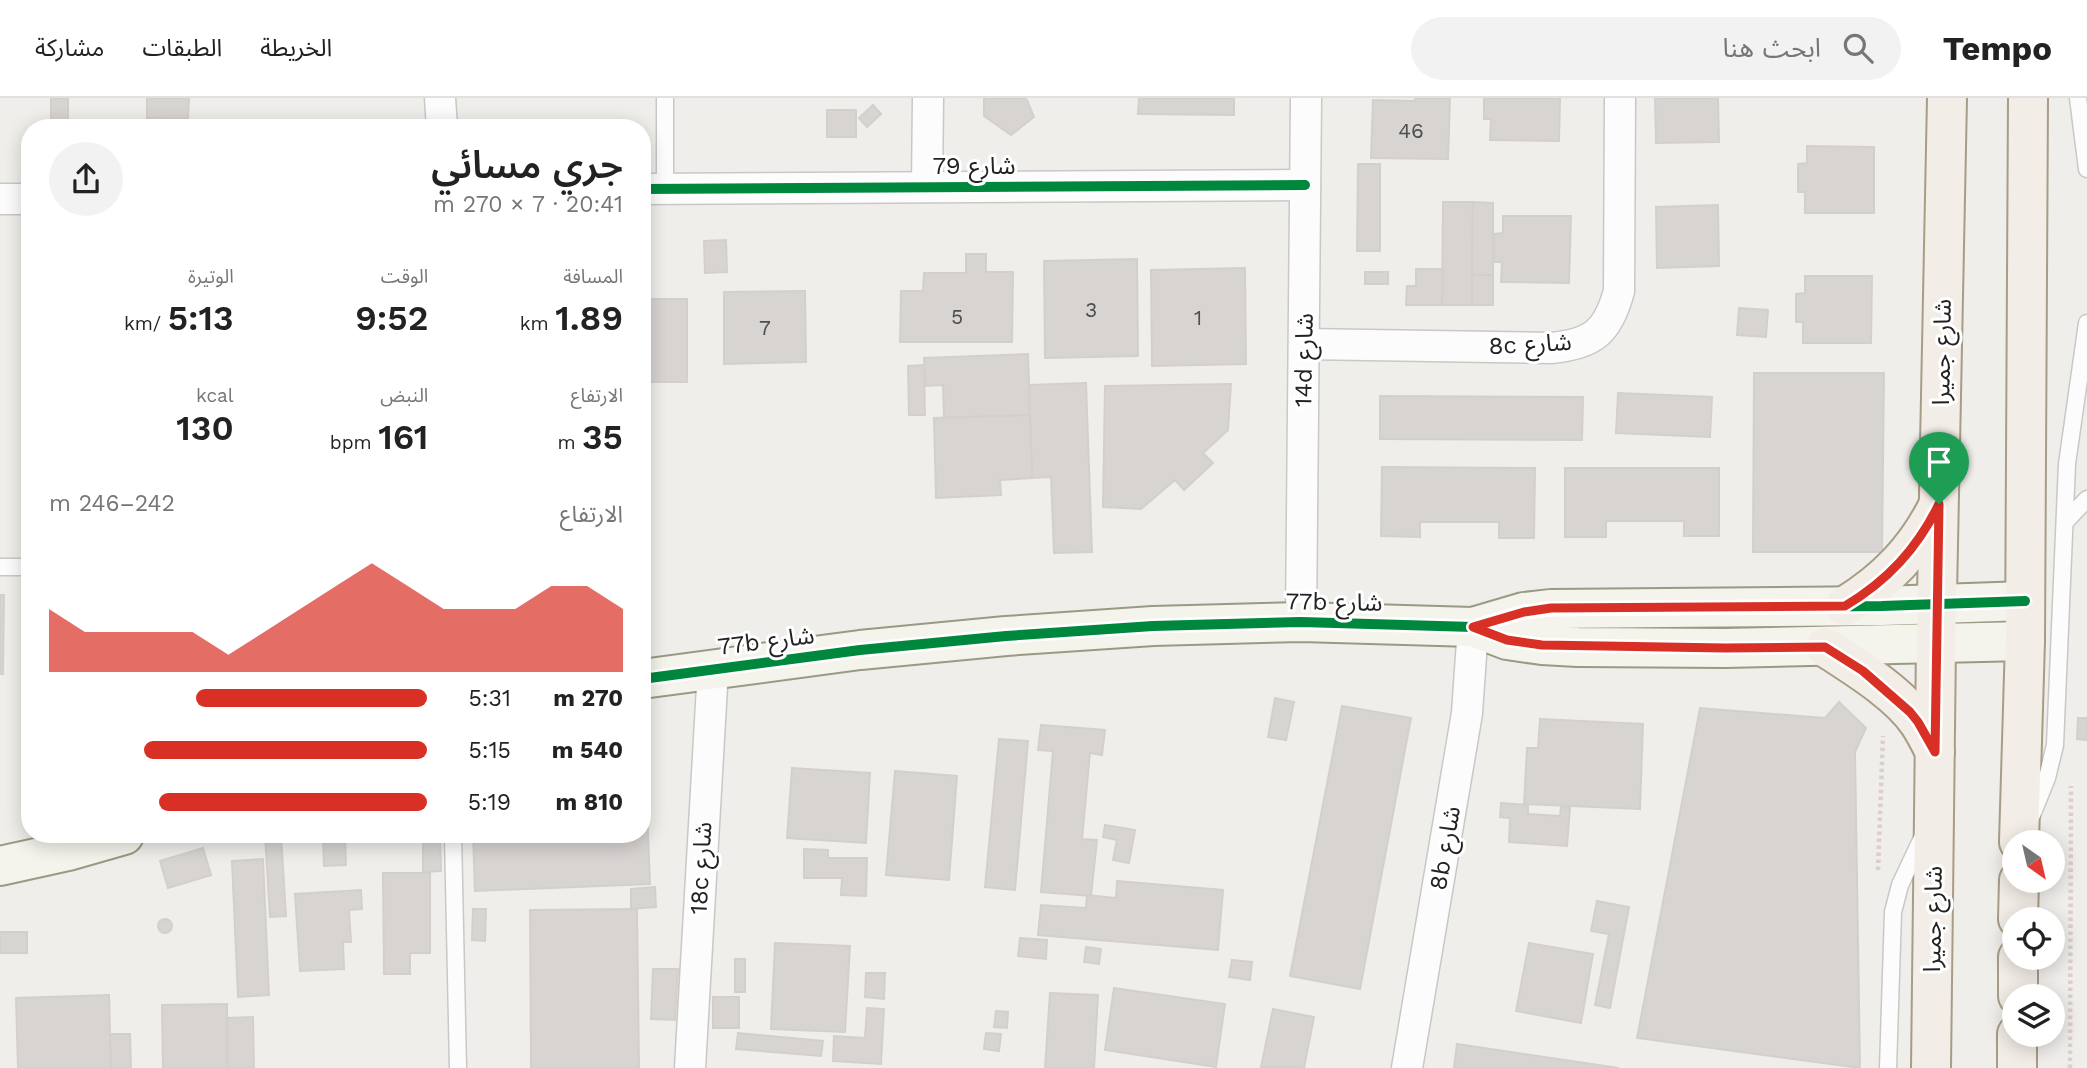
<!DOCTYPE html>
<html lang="ar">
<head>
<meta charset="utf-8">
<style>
	:root { --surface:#fff; --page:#f2f2f2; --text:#222; --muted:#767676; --line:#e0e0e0; --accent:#d93025 }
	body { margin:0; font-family:"Work Sans","Noto Sans Arabic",sans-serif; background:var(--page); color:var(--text); direction:rtl; height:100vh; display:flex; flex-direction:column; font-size:26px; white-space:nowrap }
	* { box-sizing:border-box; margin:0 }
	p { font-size:23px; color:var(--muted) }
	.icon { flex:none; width:38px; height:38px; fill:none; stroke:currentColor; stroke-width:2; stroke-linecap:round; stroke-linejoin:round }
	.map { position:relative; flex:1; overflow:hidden; direction:ltr }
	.panel { position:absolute; left:21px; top:21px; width:630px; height:724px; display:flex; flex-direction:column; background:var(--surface); border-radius:28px; box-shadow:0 4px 18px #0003; direction:rtl }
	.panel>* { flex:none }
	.needle { width:46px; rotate:146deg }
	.tools { position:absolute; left:2002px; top:732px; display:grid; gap:14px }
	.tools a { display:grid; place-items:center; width:63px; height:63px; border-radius:50%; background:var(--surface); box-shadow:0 4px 18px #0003; font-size:35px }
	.pin { position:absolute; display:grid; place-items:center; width:60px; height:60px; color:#fff; margin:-72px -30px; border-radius:50% 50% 50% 0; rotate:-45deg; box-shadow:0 0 7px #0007 }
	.pin .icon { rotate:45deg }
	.round { display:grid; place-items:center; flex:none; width:74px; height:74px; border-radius:37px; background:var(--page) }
	.overview { display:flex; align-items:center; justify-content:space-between; height:119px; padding:0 28px }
	h1 { font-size:38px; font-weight:600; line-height:52px }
	.stats { display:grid; grid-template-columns:repeat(3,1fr); gap:10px; height:119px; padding:7px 28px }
	.stats div { display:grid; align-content:center }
	.stats b { font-size:35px; font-weight:600 }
	.stats small { font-size:19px; font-weight:400 }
	.stats p { font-size:19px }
	.chart { height:196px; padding:14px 28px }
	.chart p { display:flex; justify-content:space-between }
	.chart svg { width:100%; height:126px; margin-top:7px; fill:var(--accent); opacity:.7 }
	ul { padding:0 28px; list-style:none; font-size:23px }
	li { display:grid; grid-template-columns:112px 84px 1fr; align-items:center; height:52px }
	li i { height:18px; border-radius:9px; background:var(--accent) }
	header { display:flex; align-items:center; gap:42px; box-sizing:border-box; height:98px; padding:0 35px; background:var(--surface); border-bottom:2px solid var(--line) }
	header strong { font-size:33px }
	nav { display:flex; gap:38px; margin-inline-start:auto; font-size:24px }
	.search { width:490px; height:63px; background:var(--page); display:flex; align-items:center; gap:18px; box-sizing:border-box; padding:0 24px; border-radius:38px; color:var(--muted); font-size:26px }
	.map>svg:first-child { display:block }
</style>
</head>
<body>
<header>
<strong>Tempo</strong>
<div class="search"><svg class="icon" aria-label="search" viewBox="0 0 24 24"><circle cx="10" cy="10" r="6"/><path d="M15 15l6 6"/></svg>ابحث هنا</div>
<nav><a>الخريطة</a><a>الطبقات</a><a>مشاركة</a></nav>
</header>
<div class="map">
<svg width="2087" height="970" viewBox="0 0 2087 970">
	<rect width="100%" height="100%" fill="#f0eeeb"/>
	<g fill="#d7d4d2" stroke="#d3d0cc" stroke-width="2">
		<rect x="51" y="0" width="17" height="28"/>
		<polygon points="147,0 189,0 188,21 147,20"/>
		<polygon points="984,0 1024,0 1027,2 1034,19 1011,37 984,18"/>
		<polygon points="1139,0 1234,0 1234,17 1138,16"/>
		<polygon points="1415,0 1450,0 1448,61 1371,60 1373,2 1415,3"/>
		<polygon points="1484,0 1560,0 1559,43 1490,42 1491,21 1484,21"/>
		<polygon points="1655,0 1718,0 1719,44 1656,45"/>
		<polygon points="873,7 881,16 867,29 859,20"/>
		<rect x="827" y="12" width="29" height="27"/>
		<polygon points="1807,48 1874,49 1874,115 1805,115 1805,94 1798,94 1798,66 1807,65"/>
		<polygon points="1358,66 1380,66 1380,153 1357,153"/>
		<polygon points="1443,104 1473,104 1472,207 1442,207"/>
		<polygon points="1473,104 1493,105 1493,177 1472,177"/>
		<polygon points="1718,107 1719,168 1657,170 1656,109"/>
		<polygon points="1503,118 1571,118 1569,185 1501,184 1502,164 1494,164 1494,136 1503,135"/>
		<polygon points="726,142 727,174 705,175 704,143"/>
		<polygon points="966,156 986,156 986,174 1013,174 1012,244 900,244 901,193 923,193 924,175 966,175"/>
		<polygon points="1137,161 1138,258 1045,260 1044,163"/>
		<polygon points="1245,170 1246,266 1152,268 1151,172"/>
		<polygon points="1416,171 1443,171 1442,207 1406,207 1407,188 1416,188"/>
		<rect x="1365" y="174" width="23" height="12"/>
		<rect x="1472" y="177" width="21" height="30"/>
		<polygon points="1805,178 1872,178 1871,245 1803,245 1803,224 1796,224 1796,196 1805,195"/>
		<polygon points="805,193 806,264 724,266 724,194"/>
		<rect x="642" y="201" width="45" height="83"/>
		<polygon points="1739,210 1768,212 1766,239 1737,237"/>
		<polygon points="1028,256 1030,317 944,320 943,287 925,288 924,260"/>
		<polygon points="924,267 925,317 909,317 908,268"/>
		<polygon points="1754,275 1884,275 1882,454 1753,454"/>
		<polygon points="1086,285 1092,454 1054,455 1051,379 1032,380 1029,287"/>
		<polygon points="1231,286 1228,332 1203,355 1213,365 1184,392 1175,382 1141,411 1103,409 1105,288"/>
		<polygon points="1618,295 1712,299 1710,339 1616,335"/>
		<polygon points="1380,298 1583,299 1582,342 1380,341"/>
		<polygon points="1030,317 1032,380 1000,382 1001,397 936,400 934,320"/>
		<polygon points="1382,369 1535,370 1534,440 1499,440 1499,424 1420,424 1420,439 1381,438"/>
		<polygon points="1565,370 1719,370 1719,438 1684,438 1684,423 1606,423 1606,439 1565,439"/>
		<polygon points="0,497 4,497 3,576 0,576"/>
		<polygon points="1275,600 1294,604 1286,642 1268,639"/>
		<polygon points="1839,604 1866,630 1855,654 1860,970 1637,940 1700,610 1825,620"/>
		<polygon points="1342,608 1411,620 1360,891 1290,878"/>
		<polygon points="2078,620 2087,620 2087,642 2077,641"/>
		<polygon points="1540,621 1643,626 1640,711 1524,706 1527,650 1538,650"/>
		<polygon points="1041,627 1105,632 1102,657 1090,655 1082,741 1097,742 1091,798 1041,794 1053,653 1038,652"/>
		<polygon points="999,641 1028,643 1015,792 985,789"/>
		<polygon points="792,670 870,675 866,745 787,740"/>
		<polygon points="895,673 957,678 949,782 886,777"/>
		<polygon points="642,684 646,684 650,786 475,793 473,737 642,737"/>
		<polygon points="1501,705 1528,707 1528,716 1560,718 1561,709 1570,710 1567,748 1509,744 1510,720 1500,719"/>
		<polygon points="1105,727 1135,732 1129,765 1113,762 1117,742 1103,739"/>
		<polygon points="265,737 281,737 286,818 270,819"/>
		<polygon points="323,737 345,737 346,767 324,768"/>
		<polygon points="423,737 440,737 441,773 423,774"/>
		<polygon points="203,750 211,777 168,790 160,763"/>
		<polygon points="804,751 828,752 828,760 867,760 866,798 841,797 842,780 804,780"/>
		<polygon points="263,761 269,897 238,899 232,763"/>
		<polygon points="383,775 430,775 430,855 410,855 410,876 384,876"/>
		<polygon points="1117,783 1223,792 1218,852 1038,837 1041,807 1086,810 1087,797 1116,800"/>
		<polygon points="655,789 656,809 631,811 631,791"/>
		<polygon points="361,792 362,811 349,812 351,844 343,844 344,871 300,873 295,796"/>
		<polygon points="1597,803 1629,809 1610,910 1595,907 1609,836 1591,833"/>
		<polygon points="473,811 486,811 485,843 472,842"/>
		<polygon points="637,811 639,970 531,970 530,812"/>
		<circle cx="165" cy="828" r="7"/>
		<rect x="0" y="834" width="27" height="21"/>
		<polygon points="1020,840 1047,842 1046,861 1018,858"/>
		<polygon points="775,845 850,848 845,934 771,931"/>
		<polygon points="1529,845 1593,856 1581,925 1516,913"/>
		<polygon points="1086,849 1101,851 1099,866 1084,864"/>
		<rect x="735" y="861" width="10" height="33"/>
		<polygon points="1232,862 1252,864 1250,882 1229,879"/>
		<polygon points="653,871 678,871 675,922 651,921"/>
		<polygon points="866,875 885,875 884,901 865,899"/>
		<polygon points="1114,890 1225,906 1216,969 1105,952"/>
		<polygon points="1050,895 1098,897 1094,970 1045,970"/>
		<polygon points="109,897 111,970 18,970 16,900"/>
		<rect x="713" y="899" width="26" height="31"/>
		<polygon points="227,906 227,970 163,970 162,907"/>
		<polygon points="867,910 884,911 881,966 833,963 834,938 865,940"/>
		<polygon points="1273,911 1314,919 1304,970 1261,969"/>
		<polygon points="996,913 1008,914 1007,930 994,929"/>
		<polygon points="253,919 254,970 227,970 227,920"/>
		<polygon points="738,935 823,943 821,958 736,951"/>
		<polygon points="986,935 1001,936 999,953 984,951"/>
		<polygon points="110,936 130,936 131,970 111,970"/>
		<polygon points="1457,946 1619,970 1454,970"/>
	</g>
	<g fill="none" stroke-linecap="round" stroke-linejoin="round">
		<g stroke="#c9c8c7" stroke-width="19">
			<g id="lane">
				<polyline points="665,0 665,91"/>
				<polyline points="2078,0 2087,71"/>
				<polyline points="2065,424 2087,401"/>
				<polyline points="0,469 30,469"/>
				<polyline points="2032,717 2047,680 2055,647 2067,366 2087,225"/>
				<polyline points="453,737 458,970"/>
				<polyline points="1888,970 1893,814 1900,787 1923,738"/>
			</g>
		</g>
		<g stroke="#c9c8c7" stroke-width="33">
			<g id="street">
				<polyline points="440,0 442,30"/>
				<polyline points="927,89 928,0"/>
				<polyline points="642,91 1305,87"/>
				<polyline points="0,101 30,101"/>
				<path d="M1304,246L1551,250C1593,246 1608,234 1619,193L1620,0"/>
				<polyline points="1301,524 1306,0"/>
				<polyline points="690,970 713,571"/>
				<polyline points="1407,970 1467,615 1473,529"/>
			</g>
		</g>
		<g stroke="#999a82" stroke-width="42">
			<g id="secondary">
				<polyline points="1473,529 1507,542 1542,547 1578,549 1725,550 2025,543"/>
				<polyline points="642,581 860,552 1006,538 1153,528 1301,524 1473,529 1524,514 1551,511 1882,508 2025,503"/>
				<polyline points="0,768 68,753 124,737"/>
			</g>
		</g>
		<g stroke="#a79c86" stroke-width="42">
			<g id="primary">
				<path d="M1845,508C1886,483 1916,452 1938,408"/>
				<path d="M1825,549C1854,568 1899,595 1919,625C1925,634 1930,644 1935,654"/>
				<polyline points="2019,744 2025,543 2028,0"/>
				<polyline points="2018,821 2019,782"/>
				<polyline points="2018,898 2018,859"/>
				<polyline points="1931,970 1936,546 1947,0"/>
				<polyline points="2017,970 2017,936"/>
			</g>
		</g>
		<g stroke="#dccecd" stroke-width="4.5" stroke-dasharray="3.5 3.5" stroke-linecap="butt">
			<polyline points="1878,772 1883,638"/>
			<polyline points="2070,970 2071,688"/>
		</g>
		<use href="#lane" stroke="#fdfcfc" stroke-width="16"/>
		<use href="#street" stroke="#fdfcfc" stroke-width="30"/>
		<use href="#secondary" stroke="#f4f4ed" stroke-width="38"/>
		<use href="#primary" stroke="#f3ede7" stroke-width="38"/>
		<g stroke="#fff" stroke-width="15">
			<g id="cycleway">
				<polyline points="642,91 1305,87"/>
				<polyline points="642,581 860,552 1006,538 1153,528 1301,524 1473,529 1524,514 1551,511 1882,508 2025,503"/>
			</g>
		</g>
		<use href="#cycleway" stroke="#00873e" stroke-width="10"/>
	</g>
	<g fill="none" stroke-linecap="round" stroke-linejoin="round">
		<g stroke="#fff" stroke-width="14">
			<path id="route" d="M1939,406L1935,654L1918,624L1910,614L1863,573L1825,549L1725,550L1542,547L1507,542L1473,529L1524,514L1551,510L1845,508C1887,483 1917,451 1939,406Z"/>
		</g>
		<use href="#route" stroke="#d93025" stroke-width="9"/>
	</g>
	<g text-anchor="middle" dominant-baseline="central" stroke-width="6" stroke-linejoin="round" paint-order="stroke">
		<g font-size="21" fill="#4f4e4e">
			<text x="1411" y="32">46</text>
			<text x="1091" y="211">3</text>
			<text x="957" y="218">5</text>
			<text x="1198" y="219">1</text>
			<text x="765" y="229">7</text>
		</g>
		<g font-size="24" fill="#222" stroke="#fff">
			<text x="974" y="68">شارع 79</text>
			<text transform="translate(1530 246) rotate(-3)">8c شارع</text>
			<text transform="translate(1942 254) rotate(-89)">شارع جميرا</text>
			<text transform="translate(1304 262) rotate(-89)">14d شارع</text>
			<text transform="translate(1334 504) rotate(1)">77b شارع</text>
			<text transform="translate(766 543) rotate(-7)">77b شارع</text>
			<text transform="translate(1445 750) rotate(-80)">8b شارع</text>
			<text transform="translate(701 770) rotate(-87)">18c شارع</text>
			<text transform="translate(1933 821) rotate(-89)">شارع جميرا</text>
		</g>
	</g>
</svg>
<div class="tools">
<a><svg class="needle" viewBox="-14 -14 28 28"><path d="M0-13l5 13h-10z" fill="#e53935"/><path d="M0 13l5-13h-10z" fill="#767676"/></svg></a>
<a><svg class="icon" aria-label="locate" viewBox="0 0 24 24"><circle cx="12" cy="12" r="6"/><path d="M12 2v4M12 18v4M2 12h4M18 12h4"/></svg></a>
<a><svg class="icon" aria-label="layers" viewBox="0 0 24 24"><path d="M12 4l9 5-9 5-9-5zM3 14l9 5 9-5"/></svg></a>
</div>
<div class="pin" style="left:1939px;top:406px;background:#1e9e55"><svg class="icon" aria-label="arrive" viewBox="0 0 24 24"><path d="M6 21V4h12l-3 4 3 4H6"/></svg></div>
<section class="panel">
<div class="overview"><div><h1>جري مسائي</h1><p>20:41 · 7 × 270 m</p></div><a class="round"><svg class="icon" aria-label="share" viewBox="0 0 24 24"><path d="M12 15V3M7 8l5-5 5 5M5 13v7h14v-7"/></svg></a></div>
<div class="stats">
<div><p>المسافة</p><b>1.89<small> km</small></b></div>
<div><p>الوقت</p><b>9:52</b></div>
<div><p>الوتيرة</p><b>5:13<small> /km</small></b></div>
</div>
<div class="stats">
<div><p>الارتفاع</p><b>35<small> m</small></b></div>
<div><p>النبض</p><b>161<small> bpm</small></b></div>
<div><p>kcal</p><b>130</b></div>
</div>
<div class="chart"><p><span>الارتفاع</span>242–246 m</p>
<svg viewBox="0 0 160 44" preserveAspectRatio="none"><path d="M0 44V22L10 30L20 30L30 30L40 30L50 38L60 30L70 22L80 14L90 6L100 14L110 22L120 22L130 22L140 14L150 14L160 22V44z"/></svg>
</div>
<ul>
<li><b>270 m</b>5:31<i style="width:61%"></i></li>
<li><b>540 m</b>5:15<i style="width:75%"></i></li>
<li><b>810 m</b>5:19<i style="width:71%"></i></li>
</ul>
</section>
</div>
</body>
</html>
